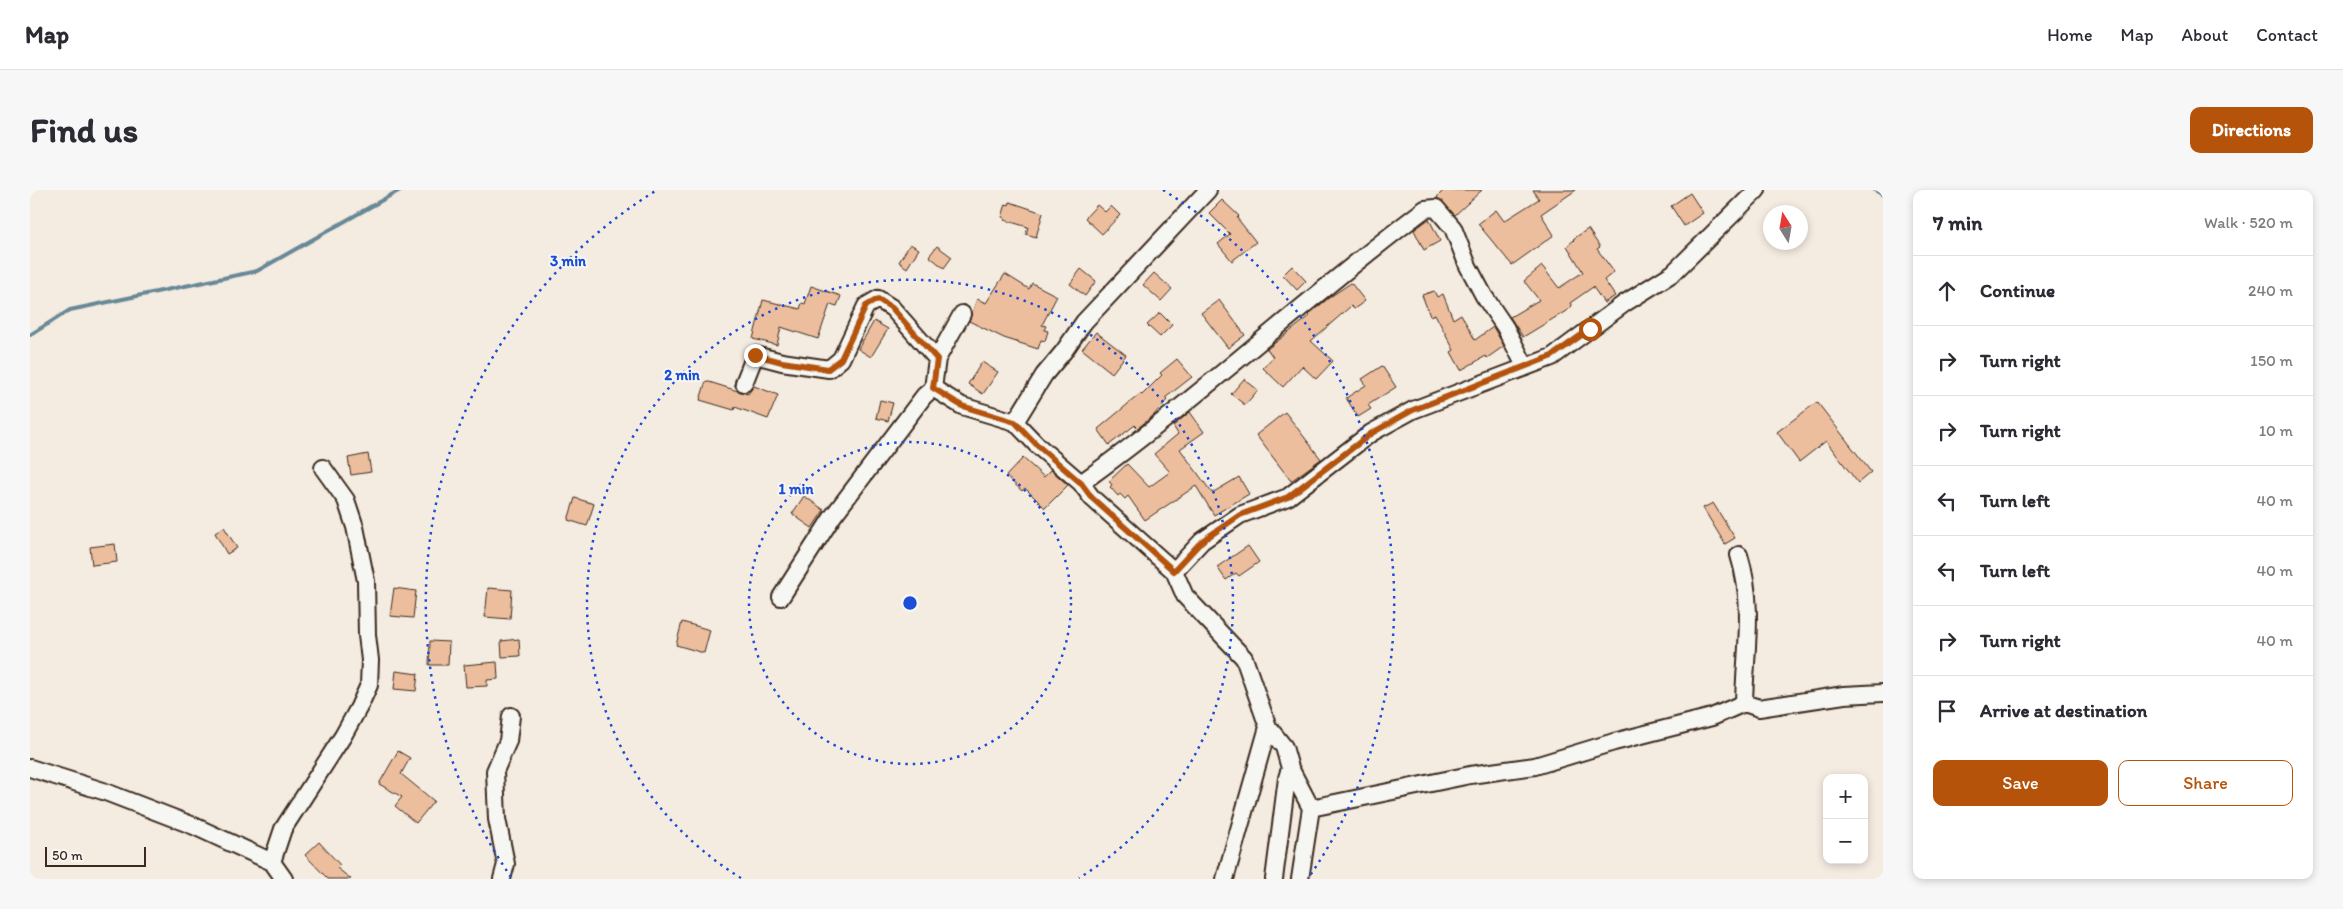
<!DOCTYPE html>
<meta charset="utf-8">
<style>
body{margin:0;font-family:Itim,sans-serif;background:#f7f7f7;color:#2b2b33}
.controls{position:absolute;right:15px;bottom:15px;display:grid;overflow:hidden;border-radius:10px;box-shadow:0 2px 8px #0003}
.controls button{width:45px;height:45px;display:grid;place-items:center;padding:0;border:0;border-bottom:1px solid #e1e1e2;background:#fff;color:#2b2b33;font:25px sans-serif}
.compass{position:absolute;left:1733px;top:15px;width:45px;height:45px;border-radius:50%;background:#fff;box-shadow:0 2px 8px #0003;rotate:349deg}
.scale{position:absolute;left:15px;bottom:12px;width:101px;box-sizing:border-box;padding-left:5px;border:2px solid #3b2a1e;border-top:0;font-size:14px;line-height:18px;white-space:nowrap;color:#3b2a1e;-webkit-text-stroke:4px #f6f6f2;paint-order:stroke}
.stop{position:absolute;width:15px;height:15px;margin:-11px;border:4px solid #b45309;border-radius:50%;background:#fff}
.stop.end{background:#b45309;border-color:#fff;box-shadow:0 1px 5px #0008}
.list{margin:0;padding:0;list-style:none}
h2{display:flex;justify-content:space-between;align-items:center;height:65px;margin:0;padding:0 20px;font-size:21px}
h2 small{font-size:16px;font-weight:400;color:#7c7c81}
.list li{display:grid;grid-template-columns:32px 1fr auto;gap:15px;align-items:center;box-sizing:border-box;height:70px;padding:0 20px;border-top:1px solid #e1e1e2}
.list b{display:block;font-size:19px;white-space:nowrap}
.list em{font-size:16px;font-style:normal;color:#7c7c81}
.actions{display:flex;gap:10px;padding:15px 20px}
.actions a{flex:1;padding:11px 0;border:1px solid #b45309;border-radius:10px;text-align:center;font-size:18px;color:#b45309}
.actions .main{background:#b45309;color:#fff}
.icon{flex:none;width:28px;height:28px;fill:none;stroke:currentColor;stroke-width:2;stroke-linecap:round;stroke-linejoin:round}
.map{position:relative;flex:none;width:1853px;height:689px;overflow:hidden;border-radius:10px}
header{display:flex;align-items:center;gap:30px;box-sizing:border-box;height:70px;padding:0 25px;background:#fff;border-bottom:1px solid #e1e1e2}
header strong{font-size:24px}
nav{display:flex;gap:28px;margin-inline-start:auto;font-size:18px}
.intro{display:flex;align-items:center;justify-content:space-between;box-sizing:border-box;height:120px;padding:0 30px}
h1{margin:0;font-size:35px}
.button{padding:12px 22px;border-radius:10px;background:#b45309;color:#fff;font-size:18px;font-weight:700}
main{display:flex;gap:30px;padding:0 30px}
aside{flex:1;background:#fff;border-radius:10px;box-shadow:0 2px 8px #0003}
.map>svg:first-child{display:block}
.lines{fill:none;stroke-linecap:round;stroke-linejoin:round}
.stream{stroke:#678896;stroke-width:4}
.building{fill:#edbe9d;stroke:#3b2a1e}
.minor-casing{stroke:#3b2a1e;stroke-width:20}
.minor{stroke:#f6f6f2;stroke-width:16}
.route{stroke:#b45309;stroke-width:6}
.ring{fill:none;stroke:#1d4ed8;stroke-width:2.5;stroke-dasharray:2.5 5}
.centre{fill:#1d4ed8;stroke:#f6f6f2;stroke-width:2.5}
.ring-label{font-size:15px;text-anchor:middle;font-weight:bold;fill:#1d4ed8;stroke:#f6f6f2;stroke-width:4;stroke-linejoin:round;paint-order:stroke}
</style>
<header>
<strong>Map</strong>
<nav><a>Home</a><a>Map</a><a>About</a><a>Contact</a></nav>
</header>
<div class="intro"><h1>Find us</h1><a class="button">Directions</a></div>
<main>
<div class="map">
<svg width="1853" height="689" viewBox="0 0 1853 689">
<rect width="100%" height="100%" fill="#f4ebe1"/>
<filter id="ink" filterUnits="userSpaceOnUse"><feTurbulence type="fractalNoise" baseFrequency=".02" numOctaves="2"/><feDisplacementMap in="SourceGraphic" scale="10" xChannelSelector="R" yChannelSelector="G"/><feConvolveMatrix kernelMatrix="1 2 1 2 8 2 1 2 1" color-interpolation-filters="sRGB"/></filter>
<g filter="url(#ink)">
<g class="lines">
<path class="stream" d="M1845,0l8,5
M0,145l40,-25 187,-39 143,-81"/>
</g>
<path class="building" d="M1414,0h38l-27,25 -18,-18z
M1503,0h43l-35,24 13,21 -42,30 -34,-41 18,-14 8,11 35,-22z
M1660,3l13,20 -19,13 -13,-20z
M1192,10l17,16 -2,2 19,24 -24,19 -14,-17 12,-10 -21,-21z
M980,12l33,11 -7,24 -10,-3 2,-7 -24,-7 1,-2 -3,-1 4,-13 3,1z
M1067,15l8,7 6,-6 9,9 -18,19 -17,-16z
M1399,29l11,22 -16,9 -10,-20z
M1558,39l12,18 -3,2 17,23 -10,8 11,16 -11,7 -11,-16 -23,16 2,3 -6,5 -43,26 -13,-20 29,-17 -15,-19 18,-15 17,22 24,-16 -16,-26 7,-6 -1,-1z
M880,54l9,5 -12,19 -8,-6z
M907,56l15,11 -8,11 -15,-12z
M1262,76l14,15 -9,9 -14,-15z
M1051,79l15,12 -11,15 -15,-12z
M1124,83l18,16 -11,12 -18,-16z
M975,84l24,15 3,-6 25,13 -15,29 4,1 -2,4 4,1 -3,10 -4,-1 -3,9 -34,-11 -35,-17 8,-22 9,4z
M1321,93l14,18 -11,8 -3,-3 -40,35 22,20 -17,18 -14,-13 -19,21 -20,-19 10,-11 -6,-8 43,-33 -2,-1 22,-18z
M781,96l30,10 -4,10 -7,-2 -12,35 -37,-12 -4,18 -24,-6 10,-39 37,9 2,-6 3,1z
M1404,101l3,6 6,-3 10,25 8,-5 14,26 18,-13 11,19 -17,12 -1,-2 -25,14 -10,-18 3,-2 -19,-36 -5,2 -8,-21z
M1189,110l26,35 -17,13 -27,-35z
M1130,123l12,12 -12,12 -13,-12z
M844,131l14,8 -17,28 -13,-8z
M1066,142l30,23 -14,18 -30,-24z
M1147,169l15,18 -27,21 2,2 -13,15 -16,13 -3,-3 -26,20 -11,-16 42,-35 2,1 20,-20 -2,-2z
M952,172l16,10 -15,22 -15,-10z
M1352,176l14,21 -28,18 3,4 -13,8 -12,-19 20,-13 -4,-6z
M1214,189l14,11 -13,15 -14,-11z
M676,191l35,11 7,2 6,-8 24,9 -10,24 -33,-12 -1,3 -34,-10z
M850,210l13,3 -5,18 -12,-3z
M1787,212l54,70 -13,11 -32,-42 -27,21 -22,-30z
M1160,222l14,20 -24,17 32,44 27,-16 10,17 -35,21 -18,-29 -51,34 -17,-24 -3,3 -5,-5 -2,2 -8,-9 2,-2 -3,-4 18,-17 22,23 21,-15 -16,-18 24,-20 -5,-8z
M1255,222l36,47 -30,22 -35,-46z
M338,264l3,18 -20,3 -3,-17z
M993,268l21,19 7,-7 17,15 -23,23 -20,-20 -3,3 -16,-15z
M774,306l20,14 -12,18 -20,-14z
M545,308l19,6 -7,22 -19,-6z
M1683,313l22,35 -10,6 -22,-36z
M194,337l13,21 -10,6 -12,-21z
M85,354l2,18 -25,3 -2,-18z
M1218,356l11,16 -20,14 -3,-3 -10,7 -9,-13z
M364,398l22,3 -3,27 -23,-2z
M458,398l24,2 -2,29 -25,-2z
M652,432l28,8 -6,23 -28,-8z
M489,449l1,17 -18,1 -1,-16z
M400,451l19,1 -1,23h-19z
M467,472l1,17 -11,1v6l-21,1 -2,-22z
M366,481l22,3 -2,17 -22,-2z
M368,561l12,7 -9,16 33,27 -18,22 -21,-17 7,-9 -23,-13z
M289,652l21,23 -3,3 14,11h-23l-23,-24z"/>
<g class="lines">
<g class="minor-casing">
<path id="minor" d="M932,124l-25,45 -4,29 29,18 53,16 23,24 43,37
M714,193l11,-28 27,7 47,7 12,-10 25,-53 12,-7 14,9 45,51
M985,232l29,-47 20,-24 20,-29 124,-132
M1144,381l-82,-73 -11,-15c119,-85 226,-186 344,-274l11,-1 17,20 15,38 16,30 21,31 20,39
M751,407l52,-81 91,-120 9,-8
M1714,513l15,5 85,-13 39,-2
M1238,537l16,20 6,21 21,40 -11,71
M0,578l73,23 91,35 78,36 12,17
M1281,618l159,-33 65,-9 79,-24 98,-25 32,-14c1,-53 11,-96 -5,-148
M242,672l11,-33 60,-93 16,-29 10,-22 1,-25 -3,-25 -1,-54 -11,-54 -9,-27 -23,-32
M472,689l4,-15 -9,-45 -2,-48 13,-30 3,-25
M1195,689l43,-152 -24,-69 -59,-62 -11,-25 28,-30 38,-26 48,-18 83,-64 42,-23 139,-53 73,-54 48,-30 84,-83
M1244,689l13,-101 3,-10"/>
</g>
<use href="#minor" class="minor"/>
</g>
</g>
<g class="lines" filter="url(#ink)">
<path class="route" d="M725,165l27,7 46,7 13,-10 25,-53 12,-7 14,9 45,51 -4,29 29,18 53,16 23,24 43,37 11,15 82,73 28,-30 38,-26 48,-18 84,-64 41,-23 139,-54 38,-27"/>
</g>
<g class="ring">
<circle cx="880" cy="413" r="161"/>
<path d="M711 688A323 323 0 1 1 1049 688"/>
<path d="M481 687A484 484 0 0 1 627 0M1133 0A484 484 0 0 1 1279 687"/>
</g>
<circle cx="880" cy="413" r="8" class="centre"/>
<g class="ring-label">
<text x="538" y="76">3 min</text>
<text x="652" y="190">2 min</text>
<text x="766" y="304">1 min</text>
</g>
</svg>
<div class="controls">
<button>+</button>
<button>−</button>
</div>
<svg class="compass" viewBox="-18 -18 36 36"><path d="M0-13l5 13h-10z" fill="#e53935"/><path d="M0 13l5-13h-10z" fill="#7c7c81"/></svg>
<div class="scale">50 m</div>
<div class="stop" style="left:1560px;top:139px"></div>
<div class="stop end" style="left:725px;top:165px"></div>
</div>
<aside>
<h2>7 min<small>Walk · 520 m</small></h2>
<ul class="list">
<li><svg class="icon" aria-label="ahead" viewBox="0 0 24 24"><path d="M12 20V5M6 11l6-6 6 6"/></svg><div><b>Continue</b></div><em>240 m</em></li>
<li><svg class="icon" aria-label="right" viewBox="0 0 24 24"><path d="M7 20v-9h11M14 6l5 5-5 5"/></svg><div><b>Turn right</b></div><em>150 m</em></li>
<li><svg class="icon" aria-label="right" viewBox="0 0 24 24"><path d="M7 20v-9h11M14 6l5 5-5 5"/></svg><div><b>Turn right</b></div><em>10 m</em></li>
<li><svg class="icon" aria-label="left" viewBox="0 0 24 24"><path d="M17 20v-9H6M10 6l-5 5 5 5"/></svg><div><b>Turn left</b></div><em>40 m</em></li>
<li><svg class="icon" aria-label="left" viewBox="0 0 24 24"><path d="M17 20v-9H6M10 6l-5 5 5 5"/></svg><div><b>Turn left</b></div><em>40 m</em></li>
<li><svg class="icon" aria-label="right" viewBox="0 0 24 24"><path d="M7 20v-9h11M14 6l5 5-5 5"/></svg><div><b>Turn right</b></div><em>40 m</em></li>
<li><svg class="icon" aria-label="arrive" viewBox="0 0 24 24"><path d="M6 21V4h12l-3 4 3 4H6"/></svg><div><b>Arrive at destination</b></div></li>
</ul>
<div class="actions"><a class="main">Save</a><a>Share</a></div>
</aside>
</main>
